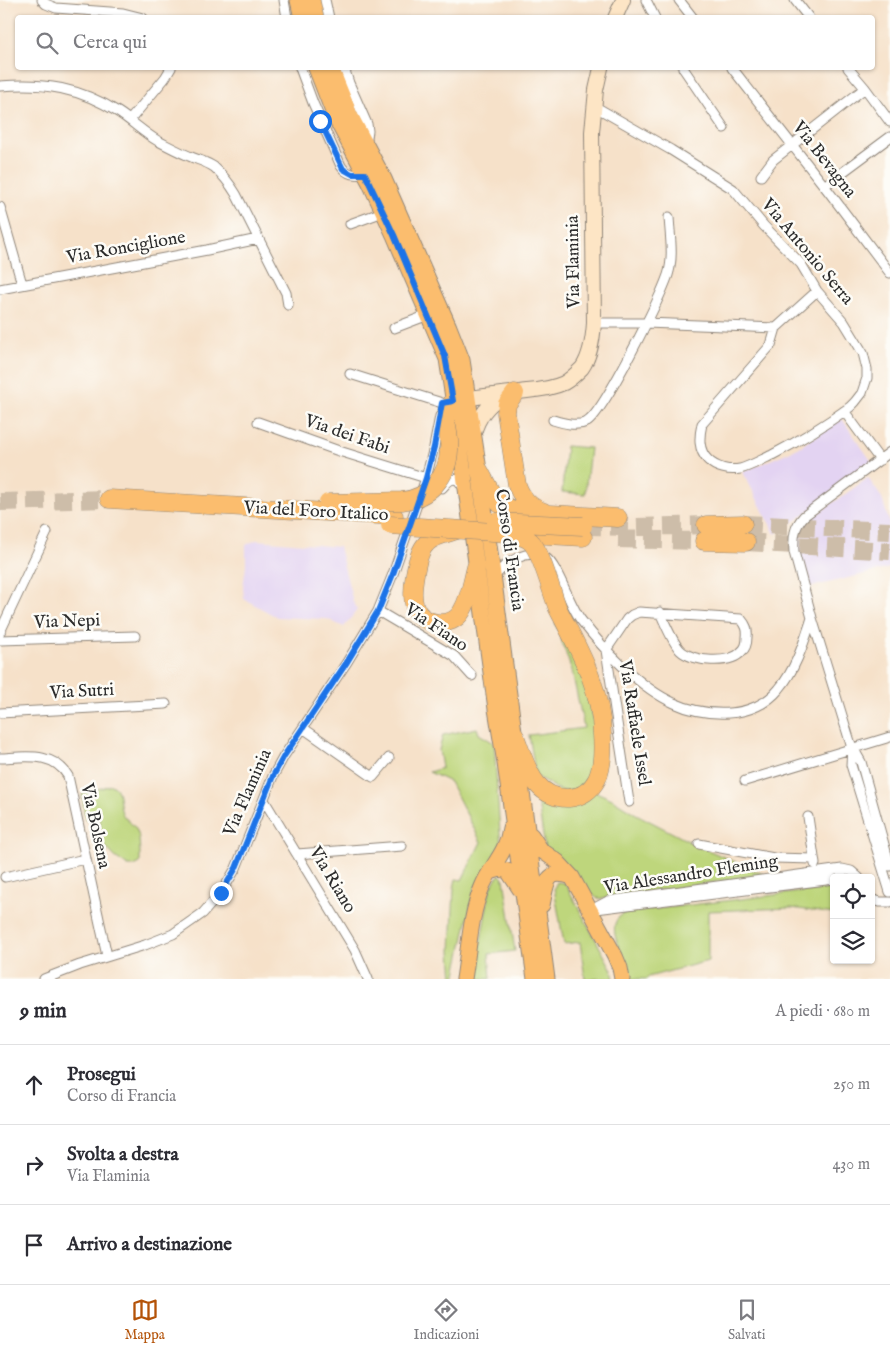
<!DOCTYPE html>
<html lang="it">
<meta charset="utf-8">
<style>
body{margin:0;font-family:"IM FELL English",serif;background:#f2f2f3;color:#2b2b33}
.controls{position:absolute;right:15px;bottom:15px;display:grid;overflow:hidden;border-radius:5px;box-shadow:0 1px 4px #0004}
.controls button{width:45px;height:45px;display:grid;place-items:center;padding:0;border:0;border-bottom:1px solid #e1e1e2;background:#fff;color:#2b2b33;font:25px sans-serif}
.stop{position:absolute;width:15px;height:15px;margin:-11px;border:4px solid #1a73e8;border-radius:50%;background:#fff}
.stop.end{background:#1a73e8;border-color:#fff;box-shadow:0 1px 5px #0008}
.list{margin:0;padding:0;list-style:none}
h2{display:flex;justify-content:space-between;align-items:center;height:65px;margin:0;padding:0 20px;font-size:21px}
h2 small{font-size:16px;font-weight:400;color:#7c7c81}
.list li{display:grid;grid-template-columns:32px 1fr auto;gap:15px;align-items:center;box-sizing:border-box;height:80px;padding:0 20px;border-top:1px solid #e1e1e2}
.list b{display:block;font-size:19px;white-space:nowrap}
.list p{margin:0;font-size:16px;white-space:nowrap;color:#7c7c81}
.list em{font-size:16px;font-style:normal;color:#7c7c81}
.icon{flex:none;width:28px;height:28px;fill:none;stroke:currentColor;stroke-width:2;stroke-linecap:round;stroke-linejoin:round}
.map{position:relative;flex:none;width:890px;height:979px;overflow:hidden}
.search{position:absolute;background:#fff;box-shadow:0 1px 4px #0004;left:15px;right:15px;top:15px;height:55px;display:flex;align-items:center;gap:12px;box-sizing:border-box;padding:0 18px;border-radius:5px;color:#7c7c81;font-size:19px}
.sheet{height:305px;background:#fff}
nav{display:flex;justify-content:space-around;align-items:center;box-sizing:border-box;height:70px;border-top:1px solid #e1e1e2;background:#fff;font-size:14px;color:#7c7c81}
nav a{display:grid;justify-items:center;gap:2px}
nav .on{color:#b45309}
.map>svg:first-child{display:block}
.built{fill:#e3d3f2}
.green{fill:#bed67b;stroke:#748053}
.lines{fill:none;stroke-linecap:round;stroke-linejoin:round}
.highway-tunnel{stroke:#cdbda9;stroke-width:18;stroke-dasharray:18 9;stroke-linecap:butt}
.street-casing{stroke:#90867a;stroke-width:11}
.secondary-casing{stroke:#90867a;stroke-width:16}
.primary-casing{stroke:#90867a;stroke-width:17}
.highway-casing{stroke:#90867a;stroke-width:19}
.street{stroke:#fff;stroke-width:9}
.secondary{stroke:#fde5c5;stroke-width:14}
.primary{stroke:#fbbd6e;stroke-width:15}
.highway{stroke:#fbbd6e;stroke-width:18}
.highway-bridge-casing{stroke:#90867a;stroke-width:19;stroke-linecap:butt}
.highway-bridge{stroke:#fbbd6e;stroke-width:18}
.route{stroke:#1a73e8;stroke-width:6}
.labels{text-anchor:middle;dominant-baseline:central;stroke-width:5;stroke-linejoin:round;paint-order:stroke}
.street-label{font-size:18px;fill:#2b2b2b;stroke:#fdfcf7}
</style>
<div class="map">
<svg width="890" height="979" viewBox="0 0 890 979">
<rect width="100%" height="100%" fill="#fdfcf7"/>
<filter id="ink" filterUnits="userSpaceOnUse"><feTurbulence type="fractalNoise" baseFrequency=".02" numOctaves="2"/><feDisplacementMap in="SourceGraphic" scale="10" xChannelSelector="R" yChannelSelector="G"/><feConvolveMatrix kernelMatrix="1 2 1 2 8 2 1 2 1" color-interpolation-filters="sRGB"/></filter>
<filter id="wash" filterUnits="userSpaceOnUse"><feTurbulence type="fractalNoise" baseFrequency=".0096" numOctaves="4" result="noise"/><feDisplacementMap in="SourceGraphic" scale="20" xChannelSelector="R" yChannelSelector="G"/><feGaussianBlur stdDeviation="1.12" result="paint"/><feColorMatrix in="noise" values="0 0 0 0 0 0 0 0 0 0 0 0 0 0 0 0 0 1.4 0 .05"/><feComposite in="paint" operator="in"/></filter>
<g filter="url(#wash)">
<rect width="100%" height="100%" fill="#f6e1c9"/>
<path class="built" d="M842,419l30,43 -74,57 -23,15 -32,-62 55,-24z
M868,478l14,20 7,24 1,46 -79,19 -12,-30 -1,-8v-13l5,-12z
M256,540l83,7 14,55 4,8 -13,17 -17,-8 -50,-2 -33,-18 -1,-12 3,-21v-21z"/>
<path class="green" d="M566,446l24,2 -5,46 -23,-2z
M555,622l29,51 13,63 -3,39 -26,20 -32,-19 -7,-41 55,-7 -12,-57z
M477,728l2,6 15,9 7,105 -27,41 -19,90h-2l-2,-28 3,-63 2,-9 6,1 19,-38 -31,-60 -21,-10 13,-4 -3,-18 4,-15z
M111,785c11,3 7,18 11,28 3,7 12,11 15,18 3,6 3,25 3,32l-6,3h-6l-13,-9 -13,-14 -2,-24 -15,1 -3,-26z
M536,790l58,1 18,8 24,15 56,29 73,32 -164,24 -12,-5 -44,-46z
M500,875l4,4 11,72 -26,3 2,25h-17l16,-89 6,-12z
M557,882l8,1 47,87 2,9h-29l-5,-37 -16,2 -10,-56z
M834,888v26l-42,-6 -84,3v50l-60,16 -1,2h-19c0,-4 0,-8 -1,-12 -5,-17 -23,-40 -4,-54z"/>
</g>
<g filter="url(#ink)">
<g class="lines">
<path class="highway-tunnel" d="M0,502l109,-3
M743,524l147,7
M583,526l51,1 72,-2
M618,539l86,2
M746,542l144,9"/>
<g class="street-casing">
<path id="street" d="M42,0l4,4 10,4 67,5 20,5
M284,0l3,18
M325,0l4,18
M646,0l9,18
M679,0l14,18
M795,0l14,18
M300,68l13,35 28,63c6,9 14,9 24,8
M344,68l5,15 18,41 1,7 -2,14
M683,68l41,60
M732,68l97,124 61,81
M848,68l17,20
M0,86c44,-4 80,2 118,26 14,9 26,21 40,29 10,5 21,11 31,15 9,4 18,6 25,11 9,8 16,17 22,27l50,99 2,12
M594,106l77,44 62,39 31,37 37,38 16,27 27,31 19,31 4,16v9l-5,15 -7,9 -5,5c-25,18 -51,34 -78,48 -11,5 -21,11 -32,14 -11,2 -24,-1 -32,-9 -10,-10 -9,-23 -6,-36l69,-79 5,-17
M130,120l35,-42 6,-10
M761,176l12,-16 92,-72 25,34
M824,186l66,-49
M0,207l22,77
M350,224l33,-12
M0,289l207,-39 51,-11
M594,323h52l130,5
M394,328l34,-13
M776,328l41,-37
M350,374l92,29
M844,411l36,49
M553,420c10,3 23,7 34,2 17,-10 73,-124 81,-147 6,-18 2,-39 1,-58
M258,422l81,29 87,27
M890,452l-86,64c-10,11 -11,21 -10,36l18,66 40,130 -1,17 39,127
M442,488c5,-5 8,-11 16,-8l6,8
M494,577c11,-14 33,-30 52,-19 11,7 24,48 35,62 22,29 59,68 93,83 17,8 36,11 55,10 19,-1 38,-9 50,-24 17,-20 25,-47 33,-71
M378,611l76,45 18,20
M0,632l47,-100
M0,640l135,-4
M606,650l21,-31 5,-4 7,-3 102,7c5,6 7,10 6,18 0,4 -1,11 -5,14 -11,14 -50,11 -62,-1 -8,-9 -15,-26 -20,-38
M606,650l23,152
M0,713l166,-9
M303,728l70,49 16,-19
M853,748l8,14 29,104
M0,758c25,-1 53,-7 68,18l39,180
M745,781l145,-44
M264,800l91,150 13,29
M808,817l7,47
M699,844l75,14 40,1
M297,854l105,-8
M5,877l80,-18
M840,878h3
M871,899l9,3h10
M596,909l238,-30
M591,910l17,-9 234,-32 9,2 8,7
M44,979l36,-14 65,-20 28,-11 30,-21 20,-23 13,-22 37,-92 11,-20 63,-94 31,-51 15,-37 33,-96 8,-31 6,-31"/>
</g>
<g class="secondary-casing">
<path id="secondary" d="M615,18l8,-18
M458,400c23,-4 46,-6 69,-9 12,-1 26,-3 37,-8 7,-4 13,-10 18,-15 9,-13 11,-30 12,-45l-2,-191 4,-42 5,-22
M474,433c5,-18 14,-27 28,-38"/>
</g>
<g class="primary-casing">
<path id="primary" d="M298,0l4,18
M312,0l4,18
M316,68l19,49 35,66 24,52 53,124 11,71 38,279 9,54 30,216
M331,68l19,47 34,64 65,148 13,33 17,110 68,509
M531,835l10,15 17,12 14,15 43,79 5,12 2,11
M490,872l10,-3 8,2 12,18
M542,905c5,-22 3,-37 30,-28
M464,979c5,-30 6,-63 18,-92 9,-22 25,-34 28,-59"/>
</g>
<g class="highway-casing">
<path id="highway" d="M515,393l-8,11 -1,9 11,72c5,14 13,22 27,27
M446,422v-7l7,-14
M479,470l14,26 7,8 11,5 23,4 84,5
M109,499l285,17
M706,525l37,-1
M457,530c-10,4 -24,5 -31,14 -10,10 -16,50 -11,63 7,19 37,22 47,4 8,-13 10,-29 14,-44
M511,533l72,4
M704,541l42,1
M515,736c6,15 11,35 22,48 17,20 48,19 60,-5 6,-13 6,-31 5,-45 -1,-47 -23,-84 -44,-125"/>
</g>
<use href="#street" class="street"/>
<use href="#secondary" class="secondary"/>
<use href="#primary" class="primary"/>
<use href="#highway" class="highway"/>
<g class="highway-bridge-casing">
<path id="highway-bridge" d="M328,503l74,-2c27,-3 46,-24 47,-51 1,-9 -1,-19 -3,-28
M496,522l87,4
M390,525l118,8c8,2 16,3 22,8 11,9 22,53 28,68"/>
</g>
<use href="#highway-bridge" class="highway-bridge"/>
</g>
</g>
<g class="lines" filter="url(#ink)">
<path class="route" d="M221,893l15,-25 37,-92 11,-20 63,-94 31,-51 15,-37 33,-96 8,-31 8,-44 11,-2 -8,-45 -51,-121 -29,-61h-13l-9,-5 -23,-48"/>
</g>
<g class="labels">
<g class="street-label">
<text transform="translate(824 160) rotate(52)">Via Bevagna</text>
<text transform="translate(126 248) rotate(-10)">Via Ronciglione</text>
<text transform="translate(807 252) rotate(50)">Via Antonio Serra</text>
<text transform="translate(574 262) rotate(-91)">Via Flaminia</text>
<text transform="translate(347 435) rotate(19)">Via dei Fabi</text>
<text transform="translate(316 512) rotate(3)">Via del Foro Italico</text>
<text transform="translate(509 550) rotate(82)">Corso di Francia</text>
<text transform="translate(67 622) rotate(-2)">Via Nepi</text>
<text transform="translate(436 628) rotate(34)">Via Fiano</text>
<text transform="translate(82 692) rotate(-3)">Via Sutri</text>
<text transform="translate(634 723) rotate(81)">Via Raffaele Issel</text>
<text transform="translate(248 793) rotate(-66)">Via Flaminia</text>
<text transform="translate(95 826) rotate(78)">Via Bolsena</text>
<text transform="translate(691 875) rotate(-9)">Via Alessandro Fleming</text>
<text transform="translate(332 880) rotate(59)">Via Riano</text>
</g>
</g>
</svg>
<div class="controls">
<button><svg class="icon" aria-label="locate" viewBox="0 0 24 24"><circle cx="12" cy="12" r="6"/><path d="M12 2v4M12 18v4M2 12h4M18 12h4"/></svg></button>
<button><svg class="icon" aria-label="layers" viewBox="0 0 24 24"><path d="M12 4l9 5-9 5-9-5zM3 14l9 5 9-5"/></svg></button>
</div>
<div class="stop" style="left:320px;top:121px"></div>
<div class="stop end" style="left:221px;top:893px"></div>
<div class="search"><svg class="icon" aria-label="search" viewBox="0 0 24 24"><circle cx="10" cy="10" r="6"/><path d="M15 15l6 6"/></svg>Cerca qui</div>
</div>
<section class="sheet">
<h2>9 min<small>A piedi · 680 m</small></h2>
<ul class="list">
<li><svg class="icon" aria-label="ahead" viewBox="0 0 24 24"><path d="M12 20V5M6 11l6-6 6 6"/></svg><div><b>Prosegui</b><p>Corso di Francia</p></div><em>250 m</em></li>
<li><svg class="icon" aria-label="right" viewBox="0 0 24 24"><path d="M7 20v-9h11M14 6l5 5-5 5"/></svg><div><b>Svolta a destra</b><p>Via Flaminia</p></div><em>430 m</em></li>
<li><svg class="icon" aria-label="arrive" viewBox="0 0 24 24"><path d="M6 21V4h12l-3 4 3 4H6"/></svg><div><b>Arrivo a destinazione</b></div></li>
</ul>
</section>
<nav>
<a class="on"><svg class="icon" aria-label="map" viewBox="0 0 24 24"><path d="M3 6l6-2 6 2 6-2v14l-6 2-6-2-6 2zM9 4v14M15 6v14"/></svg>Mappa</a>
<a><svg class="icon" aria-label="directions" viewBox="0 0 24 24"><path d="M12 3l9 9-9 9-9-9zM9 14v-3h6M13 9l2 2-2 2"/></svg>Indicazioni</a>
<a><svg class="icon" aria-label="saved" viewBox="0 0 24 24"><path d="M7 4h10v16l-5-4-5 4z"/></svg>Salvati</a>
</nav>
